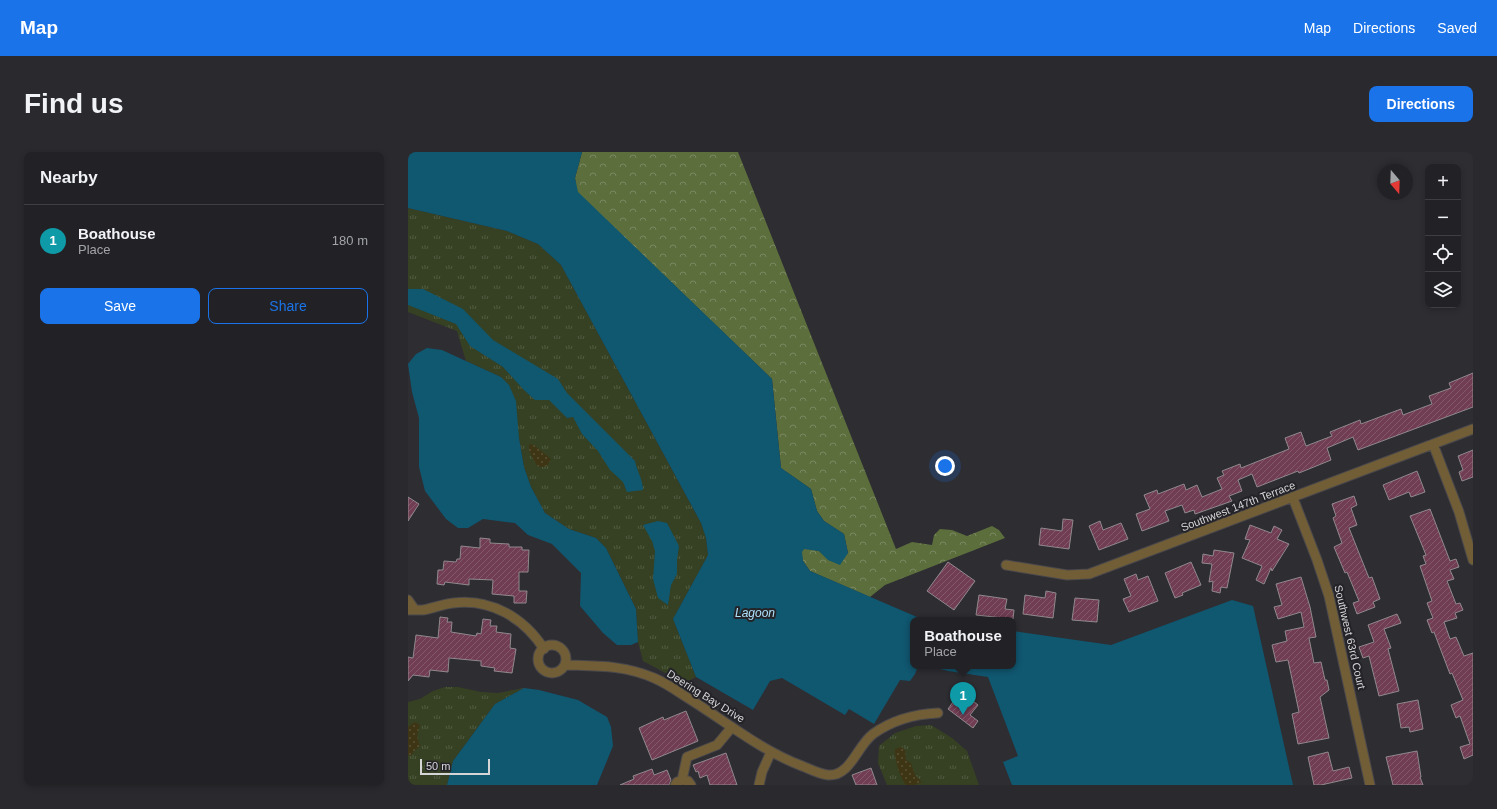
<!DOCTYPE html>
<meta charset="utf-8">
<style>
body{margin:0;font-family:Arial,sans-serif;background:#2a2a2e;color:#f1f3f6}
.controls{position:absolute;right:12px;top:12px;display:grid;overflow:hidden;border-radius:8px;box-shadow:0 2px 6px #0003}
.controls button{width:36px;height:36px;display:grid;place-items:center;padding:0;border:0;border-bottom:1px solid #3f3f43;background:#222226;color:#f1f3f6;font:20px sans-serif}
.compass{position:absolute;left:969px;top:12px;width:36px;height:36px;border-radius:50%;background:#222226;box-shadow:0 2px 6px #0003;rotate:161deg}
.scale{position:absolute;left:12px;bottom:10px;width:70px;box-sizing:border-box;padding-left:4px;border:2px solid #d5d5d7;border-top:0;font-size:11px;line-height:14px;white-space:nowrap;color:#d5d5d7;-webkit-text-stroke:3px #242328;paint-order:stroke}
.you{position:absolute;left:537px;top:314px;width:14px;height:14px;margin:-10px;border:3px solid #fff;border-radius:50%;background:#1a73e8;box-shadow:0 0 0 6px #1a73e833}
.badge{display:grid;place-items:center;width:26px;height:26px;border-radius:50%;background:#1a73e8;color:#fff;font-size:13px;font-weight:700}
.pin{position:absolute;translate:-50% -33px;filter:drop-shadow(0 1px 2px #0008)}
.pin::after{content:'';position:absolute;top:21px;width:14px;height:12px;background:inherit;clip-path:polygon(0 0,100% 0,50% 100%)}
.popup{position:absolute;left:502px;top:465px;width:106px;height:52px;box-sizing:border-box;display:grid;place-content:center;border-radius:8px;background:#222226;filter:drop-shadow(0 1px 3px #0005);font-size:13px;white-space:nowrap;color:#a2a4a7}
.popup b{font-size:15px;color:#f1f3f6}
.popup::after{content:'';position:absolute;left:50%;top:100%;margin-left:-8px;border:8px solid transparent;border-top-color:#222226}
.list{margin:0;padding:0;list-style:none}
h2{display:flex;justify-content:space-between;align-items:center;height:52px;margin:0;padding:0 16px;font-size:17px}
h2 small{font-size:13px;font-weight:400;color:#a2a4a7}
.list li{display:grid;grid-template-columns:26px 1fr auto;gap:12px;align-items:center;box-sizing:border-box;height:72px;padding:0 16px;border-top:1px solid #3f3f43}
.list b{display:block;font-size:15px;white-space:nowrap}
.list p{margin:0;font-size:13px;white-space:nowrap;color:#a2a4a7}
.list em{font-size:13px;font-style:normal;color:#a2a4a7}
.actions{display:flex;gap:8px;padding:12px 16px}
.actions a{flex:1;padding:9px 0;border:1px solid #1a73e8;border-radius:8px;text-align:center;font-size:14px;color:#1a73e8}
.actions .main{background:#1a73e8;color:#fff}
.icon{flex:none;width:22px;height:22px;fill:none;stroke:currentColor;stroke-width:2;stroke-linecap:round;stroke-linejoin:round}
.map{position:relative;flex:none;width:1065px;height:633px;overflow:hidden;border-radius:8px}
header{display:flex;align-items:center;gap:24px;box-sizing:border-box;height:56px;padding:0 20px;background:#1a73e8;color:#fff}
header strong{font-size:19px}
nav{display:flex;gap:22px;margin-inline-start:auto;font-size:14px}
.intro{display:flex;align-items:center;justify-content:space-between;box-sizing:border-box;height:96px;padding:0 24px}
h1{margin:0;font-size:28px}
.button{padding:10px 18px;border-radius:8px;background:#1a73e8;color:#fff;font-size:14px;font-weight:700}
main{display:flex;gap:24px;padding:0 24px}
aside{flex:1;background:#222226;border-radius:8px;box-shadow:0 2px 6px #0003}
.map>svg:first-child{display:block}
.grass{fill:url(#grass-tufts)}
.forest{fill:url(#forest-crowns)}
.sand{fill:url(#sand-dots)}
.water{fill:#105770}
.building{fill:url(#building-hatch);stroke:#90898c}
.lines{fill:none;stroke-linecap:round;stroke-linejoin:round}
.street-casing{stroke:#49484c;stroke-width:11}
.street{stroke:#715d36;stroke-width:9}
.labels{text-anchor:middle;dominant-baseline:central;stroke-width:4;stroke-linejoin:round;paint-order:stroke}
.street-label{font-size:11px;fill:#d5d5d7;stroke:#242328}
.water-label{font-size:12px;font-style:italic;fill:#ade2fa;stroke:#242328}
</style>
<header>
<strong>Map</strong>
<nav><a>Map</a><a>Directions</a><a>Saved</a></nav>
</header>
<div class="intro"><h1>Find us</h1><a class="button">Directions</a></div>
<main>
<aside>
<h2>Nearby<small></small></h2>
<ul class="list">
<li><span class="badge" style="background:#0f9aa8">1</span><div><b>Boathouse</b><p>Place</p></div><em>180 m</em></li>
</ul>
<div class="actions"><a class="main">Save</a><a>Share</a></div>
</aside>
<div class="map">
<svg width="1065" height="633" viewBox="0 0 1065 633">
<defs>
<pattern id="grass-tufts" width="24" height="20" patternUnits="userSpaceOnUse"><rect width="24" height="20" fill="#354122"/><path d="M3 7l-1-3M5 7V3M7 7l1-3M15 17l-1-3M17 17v-4M19 17l1-3" fill="none" stroke="#515c41"/></pattern>
<pattern id="forest-crowns" width="20" height="18" patternUnits="userSpaceOnUse"><rect width="20" height="18" fill="#5b6e3c"/><path d="M2 6a3 3 0 1 1 6 0M12 15a3 3 0 1 1 6 0" fill="none" stroke="#798861"/></pattern>
<pattern id="sand-dots" width="8" height="8" patternUnits="userSpaceOnUse"><rect width="8" height="8" fill="#3e3515"/><path d="M2 2h.1M6 6h.1" fill="none" stroke="#595136" stroke-width="1.8" stroke-linecap="round"/></pattern>
<pattern id="building-hatch" width="6" height="6" patternUnits="userSpaceOnUse"><rect width="6" height="6" fill="#703d53"/><path d="M-1 1l2-2M0 6l6-6M5 7l2-2" fill="none" stroke="#84586b"/></pattern>
</defs>
<rect width="100%" height="100%" fill="#2e2d32"/>
<path class="grass" d="M0,56l99,23 31,13 23,21 140,258 5,15 2,17 -35,64 23,58 -12,6 -41,-22 -5,-19 -2,-33 -30,-61 -10,-10 -27,-9 -24,-16 -14,-26 -7,-20 -5,-29 -18,-61 -35,-16 -9,-30 -49,-19z
M37,535h13l23,5 17,1 26,-5 -29,16 -42,57 -6,24h-39v-83l12,-3 13,-8z
M523,573l21,13 15,13 12,34h-92l-9,-22 1,-17 16,-13 21,-7z"/>
<path class="forest" d="M174,0h156l158,397 16,-7 20,3 2,-10 6,-6 12,1 15,6 25,-10 7,4 6,8 -120,47 -15,12 -60,-26 -7,-10 -2,-9 3,-4 15,3 10,9 19,-7 -4,-19 -20,-13 -7,-10 -6,-22 -30,-21 -9,-89 -195,-187 -2,-14z"/>
<path class="sand" d="M121,292l5,1 17,14 -4,7 -5,1 -5,-1 -8,-15z
M7,570l5,3 -3,11 3,10 -6,5 -3,5 -3,-1v-28z
M494,595l3,3 1,10 5,3 4,12 7,7 -7,3h-9c-6,-7 -12,-27 -11,-36z"/>
<path class="water" d="M0,0h174l-7,26 3,14 194,187 9,89 30,21 6,22 7,10 20,13 4,19 -8,12 -12,-5 -9,-9 -15,-2 -2,3 1,9 7,10 107,46 20,3h-24v46h5l-3,8 -5,7 -10,-1 -26,44 -25,-15 -4,6 -63,-37 -12,3 -17,29 -57,-33 -23,-58 35,-64 -2,-17 -5,-15 -140,-258 -23,-21 -31,-13 -99,-23z
M0,137h15l40,20 30,31 65,39 9,14 68,68c2,10 8,19 8,29l-16,2 -4,-10 -13,-12 -12,-19 -16,-17 -9,-17 -6,1 -18,-18h-14l-11,-10 -21,-23 -33,-21 -14,-22 -48,-19z
M19,196l15,2 24,11 35,16 8,8 7,16 3,37 5,29 7,20 14,26 24,16 27,9 10,10 30,61 2,33 -7,3h-14l-14,-12 -23,-27 1,-33 -29,-29 -24,-9 -13,-12 -32,-4 -15,9h-10l-12,-9 -21,-28 -6,-24v-49l-7,-26 -4,-28 8,-10z
M250,369l9,2 12,23 -2,14v14l-6,11 -3,20 -10,-7 -5,-19 2,-28 -3,-10 -9,-16z
M824,448l21,6 40,179h-281l-9,-23 15,-6 -30,-79 -40,-6 -19,-5h84v-35l98,14z
M116,536l15,2 39,10 29,17 4,10 2,19 -16,39h-150l6,-24 42,-57z"/>
<path class="building" d="M1065,221v34l-115,43 -5,-13 -26,11 4,12 -32,13 -1,-2 -41,16 -5,-13 -14,6 4,11 -13,5 3,5 -37,13 -1,-4 -9,3 -3,-8 -17,6 4,10 -27,10 -6,-17 14,-5 -6,-14 13,-5 1,4 26,-10 2,6 11,-5 5,12 20,-8 -5,-11 7,-3 -2,-4 18,-7 1,4 48,-19 -4,-11 16,-6 5,14 26,-10 -2,-4 30,-12 1,4 40,-15 2,6 29,-11 -3,-8 22,-8 -2,-5z
M1065,298v27l-11,4 -3,-9 4,-2 -5,-14z
M1009,319l8,21 -14,5 -2,-5 -20,8 -6,-15z
M946,344l3,9 -6,3 6,17 -8,3 20,50 3,-1 8,22 -7,3 2,5 -18,7 -4,-11 6,-2 -12,-29 -2,1 -11,-26 8,-4 -9,-25 3,-2 -4,-12z
M0,345l11,7 -11,17z
M1022,357l20,52 6,-2 3,8 -9,3 4,9 -7,2 9,23 4,-1 3,7 -8,3 2,5 -13,4 6,17 6,-2 8,19 9,-3v102l-9,4 -4,-12 10,-3 -10,-28 -4,2 -5,-13 12,-5 -11,-27 -2,1 -16,-42 -2,1 -5,-13 6,-2 -6,-15 5,-2 -12,-35 6,-2 -3,-8 3,-1 -16,-39z
M655,367l10,1 -4,29 -30,-4 2,-17 21,3z
M692,369l3,9 18,-7 7,16 -29,11 -10,-24z
M842,373l21,8 3,-7 8,4 -5,9 12,5 -17,27 -1,-3 -7,16 -8,-4 6,-14 -20,-8 8,-18 -5,-1z
M72,386l10,1v4l19,1v3h13v3h7l-1,22h-9v19h8l-1,12h-12v-7l-22,-2 1,-14 -24,-1v6l-24,-3 -1,3 -7,-1 1,-14h5l1,-9 12,1 1,-3h3l1,-13 19,2z
M806,398l20,3 -7,35 -6,-1 -1,6 -8,-2 1,-10 -4,1 3,-18 -10,-1 1,-9 10,2z
M540,410l27,19 -21,29 -27,-19z
M783,410l10,23 -19,8 1,2 -8,3 -10,-25z
M728,422l2,6 10,-4 10,25 -29,11 -6,-13 8,-3 -7,-17z
M893,425l9,30 6,30 -7,1 5,25 7,-1 4,18h2l2,10 -9,7 9,41 -31,6 -6,-30 7,-2 -11,-52 -12,2 -4,-17 15,-4 -2,-10 19,-4 -3,-15 -23,7 -4,-12 8,-2 -6,-21z
M638,439l10,2 -3,25 -30,-4 2,-19 20,3z
M571,443l28,4 -2,10 9,1 -1,9 -37,-4z
M667,446l24,2 -2,22 -25,-2z
M989,462l4,9 -17,6 7,19 -3,1 11,42 -20,5 -10,-40 -6,2 -4,-11 15,-5 -6,-17z
M32,465l8,1 -1,4h5l-1,10 25,4 1,-3 4,1 2,-15 8,1 -1,6h7l-1,6 15,2 -1,14 6,1 -4,24 -18,-2 1,-3 -14,-2v-5l-32,-3 -1,14 -18,-2 -1,7 -16,-2 -5,6v-24l5,1 3,-23 22,3z
M561,546l9,7 -8,10 8,6 -5,7 -25,-19 5,-7 8,6z
M1010,548l5,29 -13,3 -1,-5 -8,1 -4,-24z
M278,559l12,30 -46,19 -13,-32 24,-11 1,3z
M1009,599l4,26h-1l3,8h-30l-7,-28z
M920,600l5,19 16,-4 3,11 -31,7h-7l-6,-28z
M318,601l11,32h-27l-3,-10 -7,3 -2,-7 -2,1 -3,-7z
M463,616l6,17h-21l-4,-10z
M244,617l2,6 13,-5 4,10 -2,5h-49l14,-6 -1,-3z"/>
<g class="lines">
<g class="street-casing">
<path id="street" d="M1025,292l26,68 14,48
M885,346l24,62 12,36 41,189
M598,413l61,10 22,-1 384,-145
M0,448l7,10
M0,458c5,0 10,0 15,0 11,-2 20,-6 30,-7 38,-5 71,15 91,46
M130 507a14 14 0 1 1 28 0a14 14 0 1 1-28 0Z
M157,513c32,1 59,0 89,13 12,5 23,13 34,20 37,23 72,52 114,68 8,3 17,8 26,9 22,2 29,-29 45,-41 18,-13 42,-20 65,-21
M274,628l5,-23 30,-12 15,-18
M267,633l2,-3 5,-2 6,1 3,4
M351,633l3,-13 9,-20"/>
</g>
<use href="#street" class="street"/>
</g>
<g class="labels">
<g class="street-label">
<text transform="translate(830 354) rotate(-21)">Southwest 147th Terrace</text>
<text transform="translate(942 485) rotate(77)">Southwest 63rd Court</text>
<text transform="translate(298 544) rotate(32)">Deering Bay Drive</text>
</g>
<g class="water-label">
<text x="347" y="461">Lagoon</text>
</g>
</g>
</svg>
<div class="controls">
<button>+</button>
<button>−</button>
<button><svg class="icon" aria-label="locate" viewBox="0 0 24 24"><circle cx="12" cy="12" r="6"/><path d="M12 2v4M12 18v4M2 12h4M18 12h4"/></svg></button>
<button><svg class="icon" aria-label="layers" viewBox="0 0 24 24"><path d="M12 4l9 5-9 5-9-5zM3 14l9 5 9-5"/></svg></button>
</div>
<svg class="compass" viewBox="-18 -18 36 36"><path d="M0-13l5 13h-10z" fill="#e53935"/><path d="M0 13l5-13h-10z" fill="#a2a4a7"/></svg>
<div class="scale">50 m</div>
<div class="you"></div>
<div class="pin badge" style="left:555px;top:563px;background:#0f9aa8">1</div>
<div class="popup"><b>Boathouse</b>Place</div>
</div>
</main>
